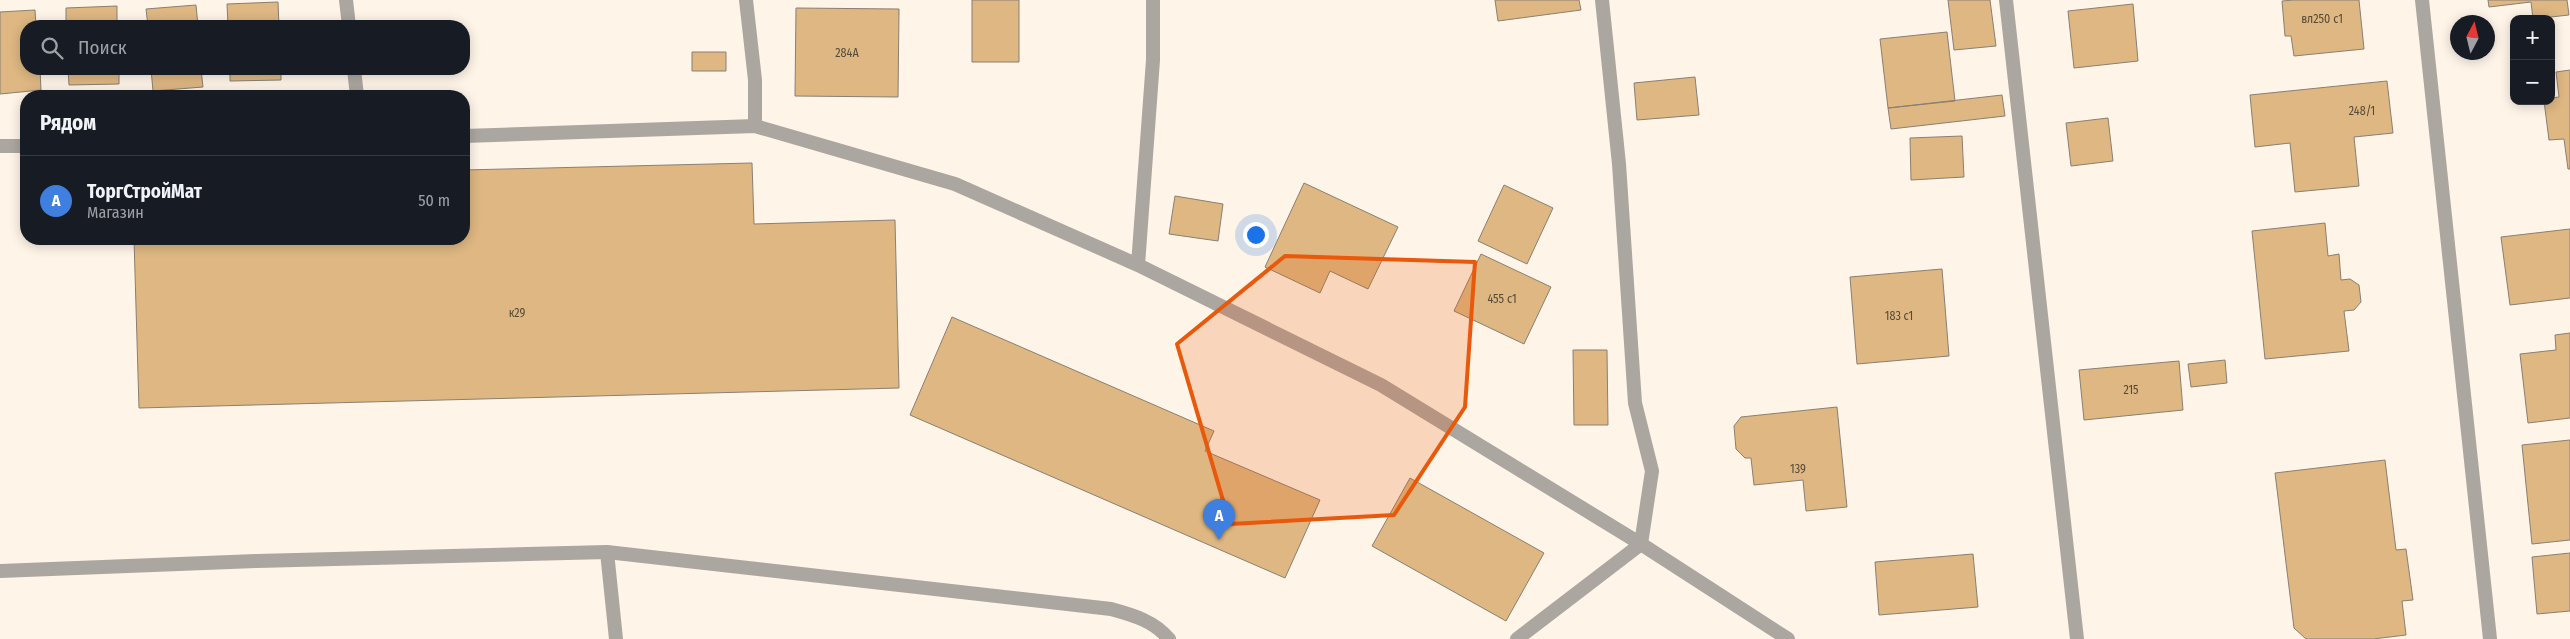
<!DOCTYPE html>
<html lang="ru">
<meta charset="utf-8">
<style>
body{margin:0;font-family:"Fira Sans Condensed",sans-serif;background:#242831;color:#f1f3f6}
.controls{position:absolute;right:15px;top:15px;display:grid;overflow:hidden;border-radius:10px;box-shadow:0 2px 12px #0003}
.controls button{width:45px;height:45px;display:grid;place-items:center;padding:0;border:0;border-bottom:1px solid #363941;background:#171b24;color:#f1f3f6;font:25px sans-serif}
.compass{position:absolute;left:2450px;top:15px;width:45px;height:45px;border-radius:50%;background:#171b24;box-shadow:0 2px 12px #0003;rotate:7deg}
.you{position:absolute;left:1255px;top:234px;width:18px;height:18px;margin:-12px;border:4px solid #fff;border-radius:50%;background:#1a73e8;box-shadow:0 0 0 8px #1a73e833}
.badge{display:grid;place-items:center;width:32px;height:32px;border-radius:50%;background:#9a6a1c;color:#fff;font-size:16px;font-weight:700}
.pin{position:absolute;translate:-50% -41px;filter:drop-shadow(0 1px 2px #0008)}
.pin::after{content:'';position:absolute;top:26px;width:18px;height:15px;background:inherit;clip-path:polygon(0 0,100% 0,50% 100%)}
.list{margin:0;padding:0;list-style:none}
h2{display:flex;justify-content:space-between;align-items:center;height:65px;margin:0;padding:0 20px;font-size:21px}
h2 small{font-size:16px;font-weight:400;color:#9ea1a6}
.list li{display:grid;grid-template-columns:32px 1fr auto;gap:15px;align-items:center;box-sizing:border-box;height:90px;padding:0 20px;border-top:1px solid #363941}
.list b{display:block;font-size:19px;white-space:nowrap}
.list p{margin:0;font-size:16px;white-space:nowrap;color:#9ea1a6}
.list em{font-size:16px;font-style:normal;color:#9ea1a6}
.icon{flex:none;width:28px;height:28px;fill:none;stroke:currentColor;stroke-width:2;stroke-linecap:round;stroke-linejoin:round}
.map{position:relative;flex:none;width:2570px;height:639px;overflow:hidden}
.search{position:absolute;background:#171b24;box-shadow:0 2px 12px #0003;left:20px;top:20px;width:450px;height:55px;display:flex;align-items:center;gap:12px;box-sizing:border-box;padding:0 18px;border-radius:20px;color:#9ea1a6;font-size:19px}
.panel{position:absolute;background:#171b24;box-shadow:0 2px 12px #0003;left:20px;top:90px;width:450px;height:155px;border-radius:20px}
.map>svg:first-child{display:block}
.building{fill:#deb782;stroke:#8a7f72}
.lines{fill:none;stroke-linecap:round;stroke-linejoin:round}
.service{stroke:#aba6a0;stroke-width:14}
.marked{fill:#e8590c;fill-opacity:0.2;stroke:#e8590c;stroke-width:4;stroke-linejoin:round}
.labels{text-anchor:middle;dominant-baseline:central;stroke-width:4.5;stroke-linejoin:round;paint-order:stroke}
.number-label{font-size:12px;fill:#564a38}
</style>
<div class="map">
<svg width="2570" height="639" viewBox="0 0 2570 639">
<rect width="100%" height="100%" fill="#fef4e8"/>
<path class="building" d="M972,0h47v62h-47z
M1495,0h84l2,10 -83,11z
M1948,0h42l6,46 -42,4z
M2294,0h65l5,49 -70,7 -3,-20h-6l-3,-35z
M2488,0h79l2,15 -36,4 -2,-17 -42,5z
M278,2l1,24h-51l-1,-22z
M2133,4l5,57 -64,7 -6,-57z
M196,5l2,21h-50l-2,-17z
M117,6v20h-51v-18z
M796,8l103,1 -1,88 -103,-1z
M35,10l1,16h-10v43h14l1,21 -41,4v-82z
M1947,32l8,69 -67,7 -8,-69z
M692,52h34v19h-34z
M68,69h51v15l-50,1z
M151,69h50l2,18 -50,4z
M230,69h51v11l-51,1z
M2570,70v99h-2l-4,-30 -15,1 -5,-39h7v-3l8,-1 -3,-25z
M1695,77l4,38 -62,5 -3,-37z
M2387,81l6,52 -39,4 5,49 -64,6 -5,-49 -35,4 -5,-52z
M2002,95l3,21 -114,13 -3,-21z
M2108,118l5,43 -42,5 -5,-43z
M1962,136l2,41 -53,3 -1,-42z
M752,163l2,61 141,-4 4,168 -760,20 -5,-169h330v-69z
M1304,183l94,44 -30,62 -38,-18 -10,22 -55,-26z
M1504,185l49,23 -26,56 -49,-23z
M1175,196l48,8 -5,37 -49,-7z
M2325,223l3,33 11,-2 2,26 9,-1 9,6 2,17 -7,8 -10,1 5,40 -84,8 -13,-128z
M2570,229v69l-60,7 -9,-68z
M1481,254l70,33 -27,57 -70,-33z
M1942,269l7,87 -92,8 -7,-87z
M952,317l262,114 -9,20 115,49 -35,78 -375,-163z
M2570,333v85l-42,5 -8,-69 36,-4 -1,-15z
M1573,350h34l1,75h-34z
M2225,360l2,23 -36,4 -3,-23z
M2179,361l4,49 -99,10 -5,-50z
M1837,407l10,100 -41,4 -3,-31 -49,5 -3,-27h-6l-9,-9 -2,-23 7,-9z
M2570,440v100l-38,4 -10,-99z
M2385,460l11,90 10,-1 7,51 -11,1 4,34 -33,4h-67l-12,-11 -19,-155z
M1410,478l134,75 -38,68 -134,-75z
M2570,553v58l-33,3 -5,-57z
M1973,554l5,53 -99,8 -4,-53z"/>
<g class="lines">
<path class="service" d="M346,0l3,26
M746,0l9,80v46
M2006,0l71,639
M2422,0l68,639
M354,69l3,27
M464,136l291,-10 200,58 183,81 243,120 260,159 147,95
M0,146h26
M1138,265l15,-205v-60
M607,552l504,57c22,6 43,12 58,30
M0,571l257,-10 350,-9 9,87
M1517,639l124,-95 11,-73 -17,-68 -16,-239 -17,-164"/>
</g>
<path class="marked" d="M1285,256l190,6 -10,145 -71,108 -164,9 -53,-180z"/>
<g class="labels">
<g class="number-label">
<text x="2322" y="19">вл250 с1</text>
<text x="847" y="53">284А</text>
<text x="2362" y="111">248/1</text>
<text x="1502" y="299">455 с1</text>
<text x="517" y="313">к29</text>
<text x="1899" y="316">183 с1</text>
<text x="2131" y="390">215</text>
<text x="1798" y="469">139</text>
</g>
</g>
</svg>
<div class="controls">
<button>+</button>
<button>−</button>
</div>
<svg class="compass" viewBox="-18 -18 36 36"><path d="M0-13l5 13h-10z" fill="#e53935"/><path d="M0 13l5-13h-10z" fill="#9ea1a6"/></svg>
<div class="you"></div>
<div class="pin badge" style="left:1219px;top:540px;background:#3f7fe0">A</div>
<div class="search"><svg class="icon" aria-label="search" viewBox="0 0 24 24"><circle cx="10" cy="10" r="6"/><path d="M15 15l6 6"/></svg>Поиск</div>
<section class="panel">
<h2>Рядом<small></small></h2>
<ul class="list">
<li><span class="badge" style="background:#3f7fe0">A</span><div><b>ТоргСтройМат</b><p>Магазин</p></div><em>50 m</em></li>
</ul>
</section>
</div>
